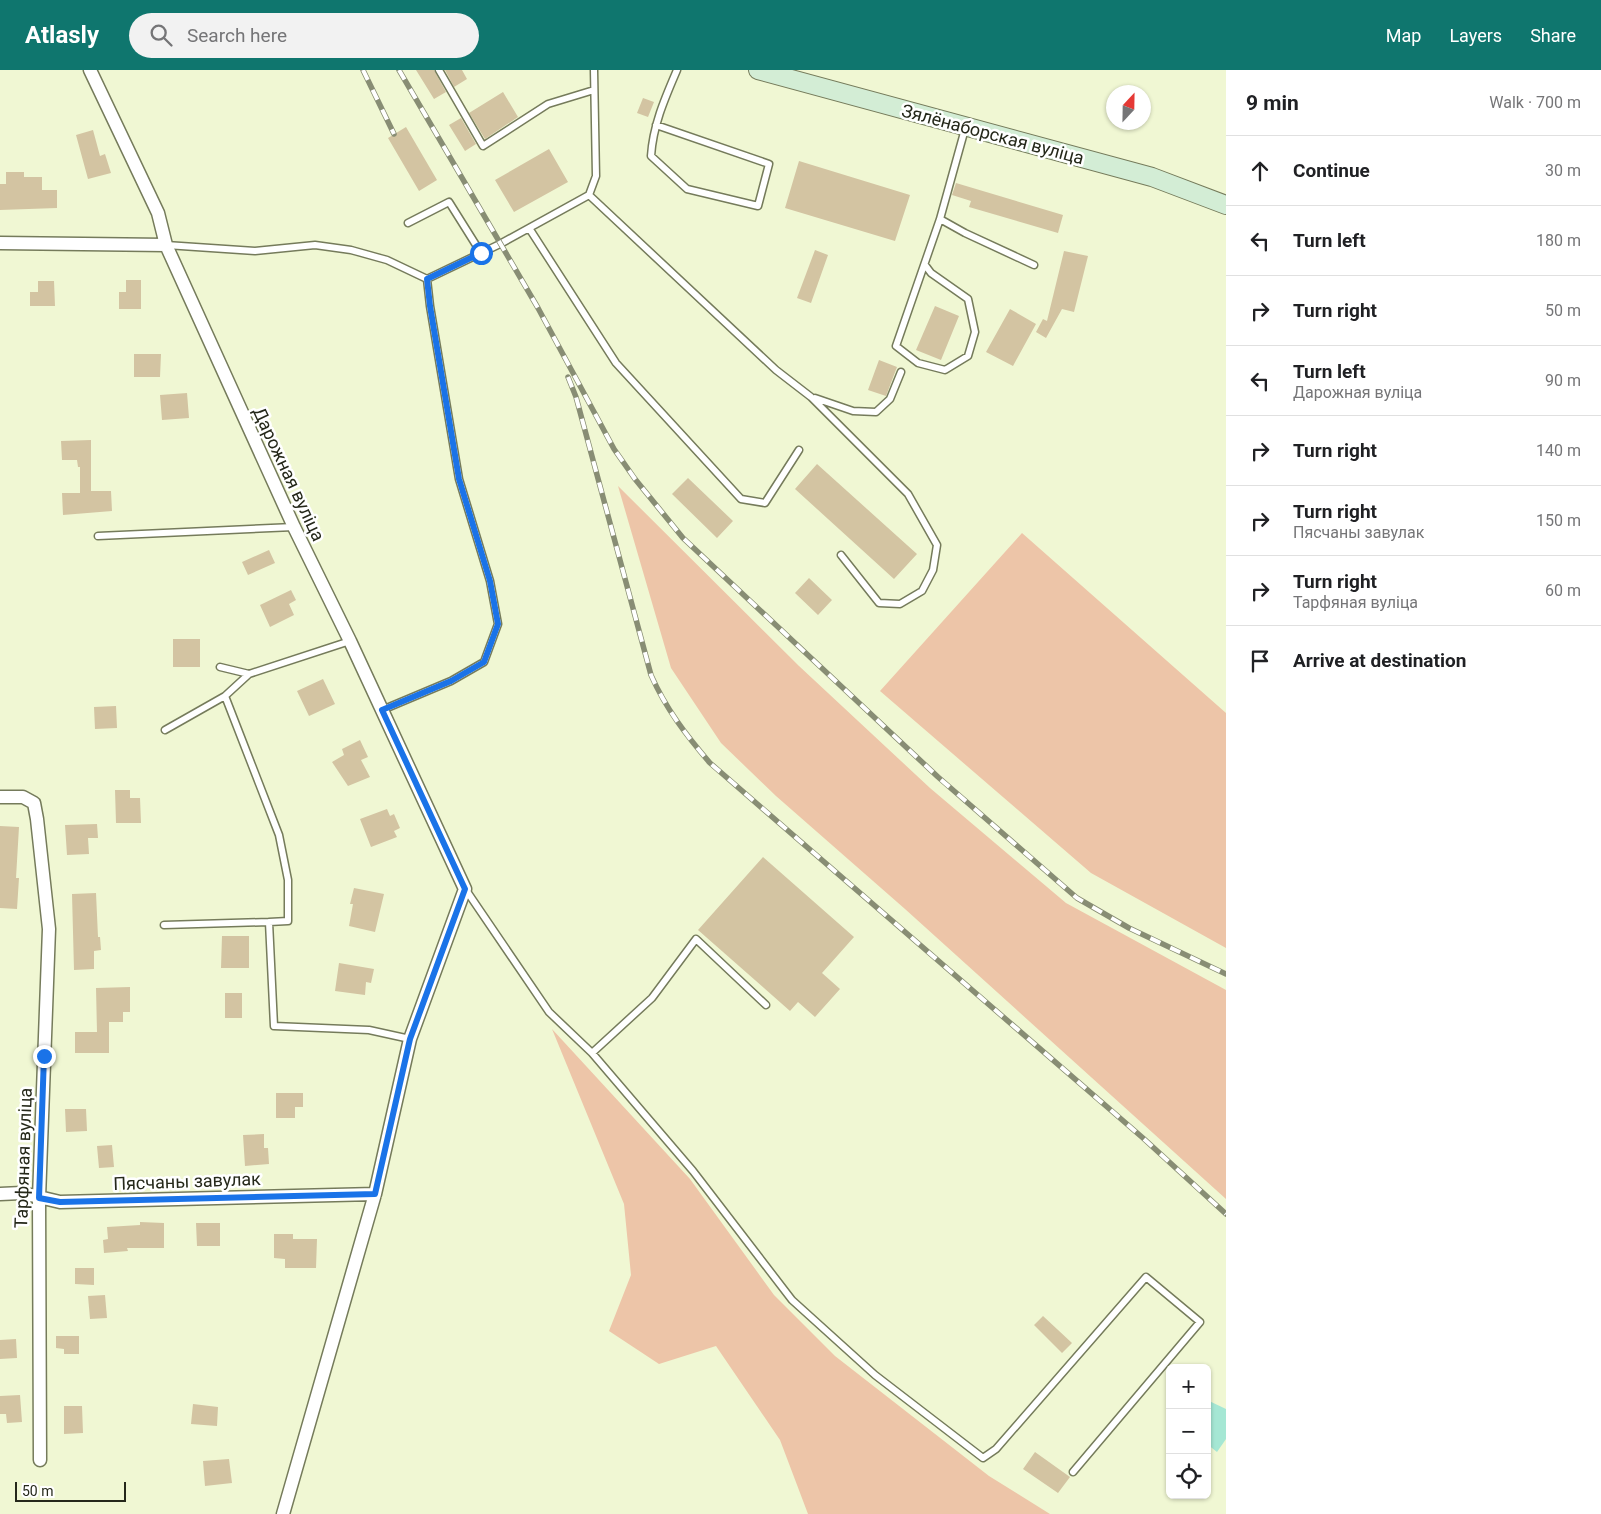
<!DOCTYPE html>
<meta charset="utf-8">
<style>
body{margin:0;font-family:Roboto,sans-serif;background:#f2f2f2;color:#202124}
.controls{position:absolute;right:15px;bottom:15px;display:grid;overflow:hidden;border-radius:8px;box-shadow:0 1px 4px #0004}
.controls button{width:45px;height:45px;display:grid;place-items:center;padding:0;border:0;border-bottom:1px solid #e0e0e0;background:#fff;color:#202124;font:25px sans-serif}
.compass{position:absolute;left:1106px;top:15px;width:45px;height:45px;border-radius:50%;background:#fff;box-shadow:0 1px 4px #0004;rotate:22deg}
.scale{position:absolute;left:15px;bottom:12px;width:111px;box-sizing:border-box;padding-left:5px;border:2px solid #25281a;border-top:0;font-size:14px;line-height:18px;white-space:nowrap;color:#25281a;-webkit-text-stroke:4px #fff;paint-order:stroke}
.stop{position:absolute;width:15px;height:15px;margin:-11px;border:4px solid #1a73e8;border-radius:50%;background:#fff}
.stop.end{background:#1a73e8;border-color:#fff;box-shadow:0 1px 5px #0008}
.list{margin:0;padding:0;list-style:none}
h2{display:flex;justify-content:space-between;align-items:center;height:65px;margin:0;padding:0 20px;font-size:21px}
h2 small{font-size:16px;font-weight:400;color:#757577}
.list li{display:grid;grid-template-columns:32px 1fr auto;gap:15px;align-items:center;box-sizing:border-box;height:70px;padding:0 20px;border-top:1px solid #e0e0e0}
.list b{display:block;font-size:19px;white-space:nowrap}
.list p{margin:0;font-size:16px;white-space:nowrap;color:#757577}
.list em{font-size:16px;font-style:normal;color:#757577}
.icon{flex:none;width:28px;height:28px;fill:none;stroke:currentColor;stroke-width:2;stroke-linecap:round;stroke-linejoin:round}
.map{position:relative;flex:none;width:1226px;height:1444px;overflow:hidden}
header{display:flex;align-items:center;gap:30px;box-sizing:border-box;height:70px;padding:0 25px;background:#0f766e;color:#fff}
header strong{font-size:24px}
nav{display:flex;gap:28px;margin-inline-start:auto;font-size:18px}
.search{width:350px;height:45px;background:#f2f2f2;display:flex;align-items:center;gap:12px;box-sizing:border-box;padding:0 18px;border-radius:28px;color:#757577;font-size:19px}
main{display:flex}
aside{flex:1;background:#fff}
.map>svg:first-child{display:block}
.green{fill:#edc5a8}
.water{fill:#a5e7d4}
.building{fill:#d3c4a2}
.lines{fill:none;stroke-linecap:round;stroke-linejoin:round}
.service-casing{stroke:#757b5b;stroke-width:9}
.minor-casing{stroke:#757b5b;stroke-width:15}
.secondary-casing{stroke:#757b5b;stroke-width:20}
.service{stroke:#fff;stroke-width:6}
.minor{stroke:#fff;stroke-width:12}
.secondary{stroke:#d3edd5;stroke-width:18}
.rail-casing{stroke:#888d74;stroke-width:5.5}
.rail{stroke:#fff;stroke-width:4;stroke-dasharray:11;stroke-linecap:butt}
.route{stroke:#1a73e8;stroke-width:6}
.labels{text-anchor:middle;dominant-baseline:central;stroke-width:5;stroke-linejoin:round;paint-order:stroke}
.street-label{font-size:18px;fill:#25281a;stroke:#fff}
</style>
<header>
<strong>Atlasly</strong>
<div class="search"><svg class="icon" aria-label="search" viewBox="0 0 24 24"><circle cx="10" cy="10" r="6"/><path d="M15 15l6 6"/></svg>Search here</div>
<nav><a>Map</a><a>Layers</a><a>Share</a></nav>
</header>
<main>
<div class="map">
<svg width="1226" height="1444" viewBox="0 0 1226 1444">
<rect width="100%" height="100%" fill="#f0f7d3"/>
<path class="green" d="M618,416l181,180 131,122 136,115 160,87v209l-321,-290 -129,-113 -55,-53 -50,-75z
M1022,463l204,180v235l-135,-75 -211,-182z
M552,959l138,150 84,116 61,61 154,120 61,38h-242l-28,-74 -64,-94 -57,18 -50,-33 22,-56 -7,-71z"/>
<path class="water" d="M1207,1330l19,9v30l-9,13 -10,-8z"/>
<path class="building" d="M416,0h18l12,22 -12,7z
M445,0h17l5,9 -13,8z
M503,22l15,25 -33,22 -16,-26z
M643,28l11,4 -6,15 -11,-4z
M461,48l15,26 -11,7 -16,-26z
M406,57l31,53 -18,11 -31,-53z
M93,60l7,26 5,-2 6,19 -23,6 -12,-44z
M549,79l19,33 -54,30 -19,-32z
M799,91l111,34 -15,46 -110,-33z
M6,102h18v5h18v13h15v18l-57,2v-26h6z
M956,113l107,32 -5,18 -89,-26 2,-6 -19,-6z
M815,180l13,5 -17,48 -14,-5z
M1064,181l24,5 -14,56 -12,-3 -16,29 -10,-6 7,-13 4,2z
M126,210h15v29h-22v-17h7z
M38,211h16l1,25h-25v-14h8z
M935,236l24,10 -18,44 -25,-10z
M1010,239l26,15 -23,42 -27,-14z
M134,284h27l-1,23h-26z
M879,290l18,7 -11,29 -18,-6z
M187,323l2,25 -27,2 -2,-25z
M91,370v51h20l1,20 -49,4 -1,-22h18v-26h-2l-1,-7h-15l-1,-19z
M817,394l100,90 -23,25 -99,-90z
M688,408l45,43 -16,17 -45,-44z
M269,480l6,13 -27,12 -6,-13z
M809,508l23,22 -14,15 -23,-22z
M291,520l5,10 -7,4 5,11 -24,12 -10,-22z
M173,569h27v28h-27z
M323,609l12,25 -26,12 -12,-25z
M116,636l1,22 -22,1 -1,-22z
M360,670l8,17 -7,3 9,17 -22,9 -16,-24 12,-7 -2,-6z
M115,720h15v8h10l1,25h-25z
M387,739l3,7 4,-2 6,14 -6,3 3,6 -26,10 -11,-28z
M97,754l1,14h-10l1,16 -22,1 -2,-30z
M0,756l19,1 -3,51h3l-2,31 -17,-1z
M763,787l91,80 -32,36 18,16 -25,28 -17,-15 -8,9 -92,-81z
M354,818l30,6 -9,38 -26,-6 4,-22h-3z
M96,823l2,44h2l1,13 -7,1v18l-20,1 -2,-76z
M222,866h27v32h-28z
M339,893l35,6 -3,14 -5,-1 -1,13 -30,-4z
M130,917v25h-7v10h-14v31h-34v-21h22l-1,-44z
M225,923h17v25h-17z
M276,1023h27v14h-8v11h-19z
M65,1039h21l1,22 -21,1z
M264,1064v14h4l1,16 -24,2 -2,-31z
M112,1075l2,22 -15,1 -2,-22z
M140,1152l24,1v25h-37l1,3 -24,2 -1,-13 5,-1 -1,-12 33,-2z
M196,1153h24v23h-23z
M274,1164h19v5h24l-1,29h-31v-9l-11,-1z
M75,1198h19v17l-19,-1z
M105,1225l2,23 -17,1 -2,-23z
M1043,1246l29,27 -10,10 -28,-28z
M56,1266h23v18h-15v-5l-8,-1z
M16,1269l1,19 -17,1v-19z
M20,1325l2,27 -15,1 -1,-9h-6v-18z
M193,1334l25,3 -1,19 -26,-2z
M64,1336h18l1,27 -19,1z
M1035,1382l35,25 -12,16 -35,-24z
M229,1389l3,24 -27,3 -2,-25z"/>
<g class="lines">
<g class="service-casing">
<path id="service" d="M439,0l44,76 65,-42 46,-14
M656,55l113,39 -11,42 -71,-17 -36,-33c2,-31 14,-58 26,-86
M589,125l187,175 35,27 97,97 29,51 -4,25 -11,21 -22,13 -21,-1 -38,-48
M940,149l25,14 69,32
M408,153l41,-21 32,51
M529,158l87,135 125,136 24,4 34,-53
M166,175l89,6 60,-6 36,5 36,10 40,19 73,-35 89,-49 7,-19 -2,-106
M925,195l6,8 37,26 7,33 -7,24 -23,14 -27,-7 -22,-17 44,-127 25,-90
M815,328l38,13 23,1 14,-13 11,-27
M98,466l196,-9
M220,597l29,7
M225,626l54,139 9,45v41l-19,1 5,104 95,4 41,9
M382,640l69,-29 33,-19 14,-38 -8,-43 -31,-102 -29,-173 -3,-27
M165,660l60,-34 24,-22 101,-33
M466,820l83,122 43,41 101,118 99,129 83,75 108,83 13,-9 150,-172 54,45 -127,150
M164,855l105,-3
M592,983l60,-55 44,-59 70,66"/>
</g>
<g class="minor-casing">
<path id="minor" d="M90,0l68,143 8,32 128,282 56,114 115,248 -55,150 -35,155 -92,320
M0,173l166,2
M0,727h23l11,6 3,16 12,110 -10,269 1,262
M0,1124l22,-1 38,9 315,-8"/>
</g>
<g class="secondary-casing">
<path id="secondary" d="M758,0l394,107 74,28"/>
</g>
<use href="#service" class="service"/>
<use href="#minor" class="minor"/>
<use href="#secondary" class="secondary"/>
<g class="rail-casing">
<path id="rail" d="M363,0l31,64
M399,0l139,238 76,141 21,30 48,59 255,239 139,121 52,30 97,46
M568,307l8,20 75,278c15,34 35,60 59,88l433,375 83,76"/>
</g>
<use href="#rail" class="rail"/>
</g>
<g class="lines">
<path class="route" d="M44,986l-5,142 21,4 315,-8 35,-155 55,-150 -83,-179 69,-29 33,-19 14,-38 -8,-43 -31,-102 -29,-173 -3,-27 54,-26"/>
</g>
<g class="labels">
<g class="street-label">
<text transform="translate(993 64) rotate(15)">Зялёнаборская вуліца</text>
<text transform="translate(289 404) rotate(65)">Дарожная вуліца</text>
<text transform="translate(23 1088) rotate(-88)">Тарфяная вуліца</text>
<text transform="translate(187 1111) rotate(-2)">Пясчаны завулак</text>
</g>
</g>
</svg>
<div class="controls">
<button>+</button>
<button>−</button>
<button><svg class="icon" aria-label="locate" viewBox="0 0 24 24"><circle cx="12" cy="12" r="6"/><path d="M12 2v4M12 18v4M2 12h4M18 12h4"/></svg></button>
</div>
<svg class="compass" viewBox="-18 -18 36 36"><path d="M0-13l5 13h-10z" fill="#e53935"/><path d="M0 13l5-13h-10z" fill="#757577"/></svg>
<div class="scale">50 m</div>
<div class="stop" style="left:481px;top:183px"></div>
<div class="stop end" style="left:44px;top:986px"></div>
</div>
<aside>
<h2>9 min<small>Walk · 700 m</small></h2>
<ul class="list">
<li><svg class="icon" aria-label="ahead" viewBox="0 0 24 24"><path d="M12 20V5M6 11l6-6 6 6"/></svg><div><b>Continue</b></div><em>30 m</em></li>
<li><svg class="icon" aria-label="left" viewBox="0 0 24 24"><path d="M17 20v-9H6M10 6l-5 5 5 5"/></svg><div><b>Turn left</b></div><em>180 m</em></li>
<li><svg class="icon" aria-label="right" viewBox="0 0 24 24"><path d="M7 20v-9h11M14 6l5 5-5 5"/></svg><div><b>Turn right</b></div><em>50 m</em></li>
<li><svg class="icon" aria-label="left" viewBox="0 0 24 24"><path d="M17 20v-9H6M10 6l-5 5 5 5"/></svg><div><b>Turn left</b><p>Дарожная вуліца</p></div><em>90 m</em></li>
<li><svg class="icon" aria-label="right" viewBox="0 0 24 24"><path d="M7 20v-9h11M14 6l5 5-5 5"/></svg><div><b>Turn right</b></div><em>140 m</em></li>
<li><svg class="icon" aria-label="right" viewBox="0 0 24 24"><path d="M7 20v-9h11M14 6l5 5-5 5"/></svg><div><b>Turn right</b><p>Пясчаны завулак</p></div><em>150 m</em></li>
<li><svg class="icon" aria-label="right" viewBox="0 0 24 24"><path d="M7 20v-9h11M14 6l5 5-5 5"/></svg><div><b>Turn right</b><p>Тарфяная вуліца</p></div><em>60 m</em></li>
<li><svg class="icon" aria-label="arrive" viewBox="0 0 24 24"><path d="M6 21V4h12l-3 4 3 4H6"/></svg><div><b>Arrive at destination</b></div></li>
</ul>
</aside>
</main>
